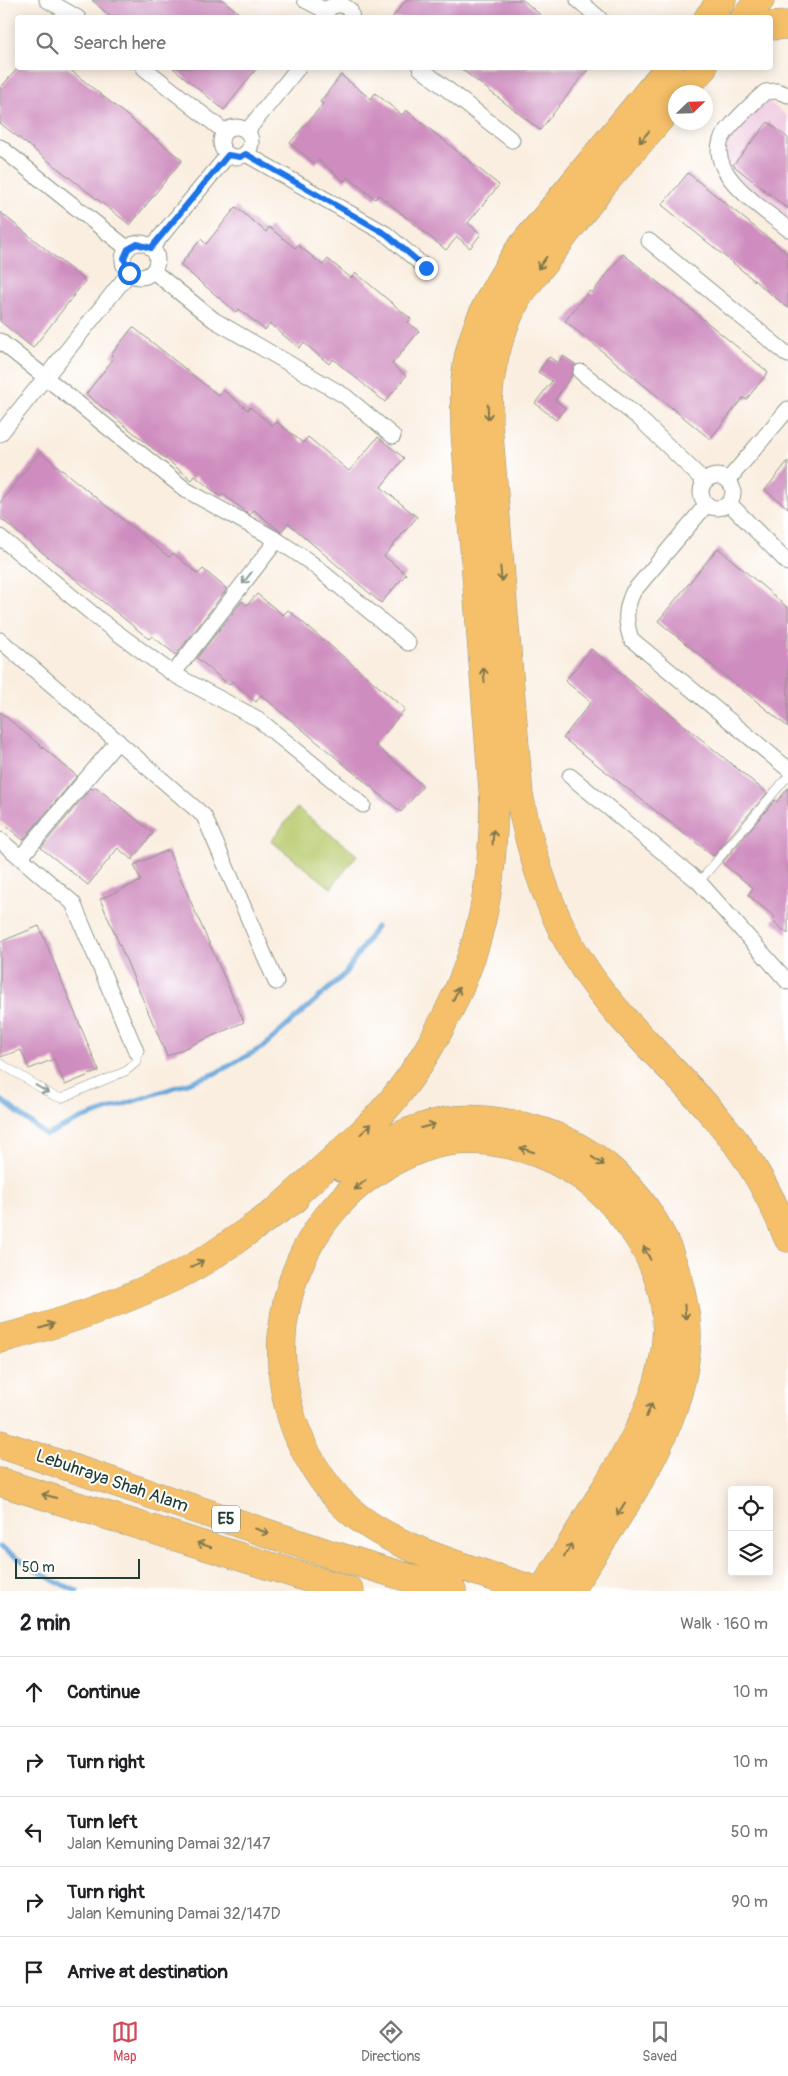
<!DOCTYPE html>
<meta charset="utf-8">
<style>
body{margin:0;font-family:Pangolin,sans-serif;background:#f6f6f6;color:#202124}
.controls{position:absolute;right:15px;bottom:15px;display:grid;overflow:hidden;border-radius:5px;box-shadow:0 2px 12px #0003}
.controls button{width:45px;height:45px;display:grid;place-items:center;padding:0;border:0;border-bottom:1px solid #e0e0e0;background:#fff;color:#202124;font:25px sans-serif}
.compass{position:absolute;left:668px;top:85px;width:45px;height:45px;border-radius:50%;background:#fff;box-shadow:0 2px 12px #0003;rotate:67deg}
.scale{position:absolute;left:15px;bottom:12px;width:125px;box-sizing:border-box;padding-left:5px;border:2px solid #1f3d34;border-top:0;font-size:14px;line-height:18px;white-space:nowrap;color:#1f3d34;-webkit-text-stroke:4px #fff;paint-order:stroke}
.stop{position:absolute;width:15px;height:15px;margin:-11px;border:4px solid #1a73e8;border-radius:50%;background:#fff}
.stop.end{background:#1a73e8;border-color:#fff;box-shadow:0 1px 5px #0008}
.list{margin:0;padding:0;list-style:none}
h2{display:flex;justify-content:space-between;align-items:center;height:65px;margin:0;padding:0 20px;font-size:21px}
h2 small{font-size:16px;font-weight:400;color:#757577}
.list li{display:grid;grid-template-columns:32px 1fr auto;gap:15px;align-items:center;box-sizing:border-box;height:70px;padding:0 20px;border-top:1px solid #e0e0e0}
.list b{display:block;font-size:19px;white-space:nowrap}
.list p{margin:0;font-size:16px;white-space:nowrap;color:#757577}
.list em{font-size:16px;font-style:normal;color:#757577}
.icon{flex:none;width:28px;height:28px;fill:none;stroke:currentColor;stroke-width:2;stroke-linecap:round;stroke-linejoin:round}
.map{position:relative;flex:none;width:788px;height:1591px;overflow:hidden}
.search{position:absolute;background:#fff;box-shadow:0 2px 12px #0003;left:15px;right:15px;top:15px;height:55px;display:flex;align-items:center;gap:12px;box-sizing:border-box;padding:0 18px;border-radius:5px;color:#757577;font-size:19px}
.sheet{height:415px;background:#fff}
nav{display:flex;justify-content:space-around;align-items:center;box-sizing:border-box;height:70px;border-top:1px solid #e0e0e0;background:#fff;font-size:14px;color:#757577}
nav a{display:grid;justify-items:center;gap:2px}
nav .on{color:#d1495b}
.map>svg:first-child{display:block}
.built{fill:#f1d0e3}
.green{fill:#b9cb6f;stroke:#6c8452}
.lines{fill:none;stroke-linecap:round;stroke-linejoin:round}
.stream{stroke:#65a6d9;stroke-width:5}
.building{fill:#cf8dbf}
.lane-casing{stroke:#8c968a;stroke-width:9}
.street-casing{stroke:#8c968a;stroke-width:17}
.highway-casing{stroke:#8c968a;stroke-width:29}
.lane{stroke:#fff;stroke-width:8}
.street{stroke:#fff;stroke-width:15}
.highway{stroke:#f6c06b;stroke-width:28}
.oneway{stroke:#80784d}
.oneway2{stroke:#8f9e9a}
.route{stroke:#1a73e8;stroke-width:6}
.labels{text-anchor:middle;dominant-baseline:central;stroke-width:4;stroke-linejoin:round;paint-order:stroke}
.shield{fill:#fff;stroke:#627771;stroke-width:1}
.shield-label{font-size:16px;font-weight:bold;fill:#1f3d34}
.street-label{font-size:18px;fill:#1f3d34;stroke:#fff}
</style>
<div class="map">
<svg width="788" height="1591" viewBox="0 0 788 1591">
<rect width="100%" height="100%" fill="#fff"/>
<filter id="ink" filterUnits="userSpaceOnUse"><feTurbulence type="fractalNoise" baseFrequency=".02" numOctaves="2"/><feDisplacementMap in="SourceGraphic" scale="10" xChannelSelector="R" yChannelSelector="G"/><feConvolveMatrix kernelMatrix="1 2 1 2 8 2 1 2 1" color-interpolation-filters="sRGB"/></filter>
<filter id="wash" filterUnits="userSpaceOnUse"><feTurbulence type="fractalNoise" baseFrequency=".0096" numOctaves="4" result="noise"/><feDisplacementMap in="SourceGraphic" scale="20" xChannelSelector="R" yChannelSelector="G"/><feGaussianBlur stdDeviation="1.12" result="paint"/><feColorMatrix in="noise" values="0 0 0 0 0 0 0 0 0 0 0 0 0 0 0 0 0 1.4 0 .05"/><feComposite in="paint" operator="in"/></filter>
<g filter="url(#wash)">
<rect width="100%" height="100%" fill="#faeee0"/>
<path class="built" d="M766,99l22,18v103l-46,-38 -14,-14 -3,-14 2,-14z"/>
<path class="green" d="M297,808l60,47 -26,33 -60,-47z"/>
<g class="lines">
<path class="stream" d="M0,1099l46,36 35,-16 133,-45 49,-27 81,-72 32,-48
M0,1547l54,34 23,10"/>
</g>
<g id="blocks">
<path class="building" d="M92,0h131l22,18h-133z
M406,0h117l21,18h-152z
M18,68h50l114,92 -52,65 -130,-102v-35z
M173,68h84l-33,42z
M460,68h129l-49,62z
M341,75l30,24 4,-6 27,22 4,-5 93,75 -31,38 13,11 -11,14 -13,-11 -11,13 -67,-55 -4,4 -27,-22 -4,4 -25,-21 -4,4 -25,-21 33,-39 -3,-2z
M768,122l20,16v71l-55,-44z
M688,173l100,81v54l-126,-103z
M236,207l30,25 3,-5 26,21 3,-3 25,20 5,-6 23,19 5,-5 55,46 -3,3 11,9 -27,33 14,12 -21,26 -52,-43 -4,5 -25,-21 -5,5 -29,-24 -5,6 -26,-21 -3,3 -56,-47 21,-26 5,5z
M0,212l85,69 -52,67 -33,-27z
M623,254l145,118 -22,28 -3,-2 -33,41 -145,-118 24,-30 3,2z
M133,327l86,69 4,-6 25,20 2,-3 23,19 4,-4 26,21 5,-6 41,34 29,-34 26,21 -23,29 36,30 -33,39 22,18 -25,29 -93,-80 -7,9 -27,-22 -4,5 -27,-21 -2,3 -26,-21 -3,4 -106,-86 28,-36 -3,-3z
M563,356l13,9 -4,10 -17,25 10,8 -9,12 -21,-17 17,-22 -14,-9 11,-15 9,6z
M40,452l129,105 4,-4 25,21 5,-5 24,20 -51,66 -24,-19 -3,3 -149,-121v-15z
M788,461v47l-23,-18z
M718,548l70,60v119l-130,-106z
M257,594l26,21 5,-5 117,99 -30,36 48,41 -22,26 -140,-117 -5,7 -24,-21 -3,4 -32,-27 45,-57 5,4z
M591,649l176,144 -54,63 -150,-118 28,-36 -26,-21z
M0,712l77,64 -54,64 -23,-19z
M96,787l57,46 -21,27 -14,-12 -30,37 -47,-37 50,-60 2,1z
M788,788v146l-16,-13 3,-4 -27,-22 5,-7 -31,-25 53,-63 2,2z
M168,850l76,172 -77,34 -67,-157 41,-18 -7,-16z
M39,926l60,145 -34,14 -11,-26 -25,10 -8,-19 -21,7v-115z"/>
</g>
</g>
<g filter="url(#ink)">
<use href="#blocks" fill-opacity="0" stroke="#8c968a" stroke-width="1"/>
<g class="lines">
<g class="lane-casing">
<path id="lane" d="M699,882l89,-106
M0,1063l54,33 8,2 64,-27 11,-9 -1,-11"/>
</g>
<g class="street-casing">
<path id="street" d="M47,0l31,18
M305,0l21,11
M578,0l21,18
M324,18l6,-11 11,-3 9,6 2,8
M144,68l81,64
M420,68l92,72
M788,95l-11,-4 -12,1c-10,9 -39,36 -44,48 -13,35 44,70 67,89
M221 142a15 15 0 1 1 30 0a15 15 0 1 1-30 0Z
M247,131l51,-63
M0,147l128,102
M246,154l140,80 40,34
M649,241l139,114
M123 260a17 17 0 1 1 34 0a17 17 0 1 1-34 0Z
M151,248l77,-93
M153,271l61,49 131,76 48,40
M0,341l186,149 91,50 33,22 98,81
M581,372l58,46 65,63
M0,434l129,-161
M701 492a16 16 0 1 1 32 0a16 16 0 1 1-32 0Z
M728,480l60,-71
M729,503l59,60
M707,504l-74,88c-8,18 -8,29 -2,47l157,130
M0,537l100,83 73,54 85,45 105,86
M0,640l204,176 72,166
M173,674l104,-134
M570,776l129,106 89,100
M0,840l73,63 63,148
M21,857l97,-116"/>
</g>
<g class="highway-casing">
<path id="highway" d="M708,18l14,-18
M745,18l15,-18
M770,26l17,-1
M681,92l22,-24
M676,100l-72,83 -85,112c-23,40 -32,81 -31,127l31,373c12,60 31,122 65,173 38,57 91,101 135,153 29,34 52,75 69,117
M343,1168c31,-22 65,-40 104,-47 20,-4 44,-1 65,3 84,15 144,74 166,156 5,19 10,40 9,60 -4,91 -71,177 -118,251
M279,1209c30,-28 62,-55 92,-85 55,-55 103,-149 115,-226 6,-32 7,-63 8,-95l-29,-370c0,-20 -2,-41 1,-61 5,-45 29,-85 53,-122l149,-182
M0,1339c57,-14 119,-36 172,-61 44,-20 81,-53 122,-78
M0,1444l330,110 122,37
M0,1482l350,109
M538,1591c-62,-21 -154,-42 -199,-91 -103,-114 -63,-299 84,-352 49,-17 106,-4 149,22 27,16 46,38 64,64 63,94 17,179 -36,263 -19,32 -38,63 -58,94"/>
</g>
<use href="#lane" class="lane"/>
<use href="#street" class="street"/>
<use href="#highway" class="highway"/>
</g>
<defs><path id="oneway-shaft" d="M-6 0H5M1.5-3L5.5 0L1.5 3" fill="none" stroke-width="1.6" stroke-linecap="round" stroke-linejoin="round" transform="scale(1.25)"/></defs>
<g class="oneway">
<use href="#oneway-shaft" transform="translate(644 137) rotate(130)"/>
<use href="#oneway-shaft" transform="translate(542 263) rotate(126)"/>
<use href="#oneway-shaft" transform="translate(488 412) rotate(88)"/>
<use href="#oneway-shaft" transform="translate(501 574) rotate(85)"/>
<use href="#oneway-shaft" transform="translate(484 675) rotate(-94)"/>
<use href="#oneway-shaft" transform="translate(493 837) rotate(-87)"/>
<use href="#oneway-shaft" transform="translate(456 994) rotate(-66)"/>
<use href="#oneway-shaft" transform="translate(428 1126) rotate(-15)"/>
<use href="#oneway-shaft" transform="translate(366 1129) rotate(-43)"/>
<use href="#oneway-shaft" transform="translate(527 1150) rotate(-162)"/>
<use href="#oneway-shaft" transform="translate(598 1161) rotate(34)"/>
<use href="#oneway-shaft" transform="translate(360 1185) rotate(140)"/>
<use href="#oneway-shaft" transform="translate(647 1253) rotate(-117)"/>
<use href="#oneway-shaft" transform="translate(197 1264) rotate(-30)"/>
<use href="#oneway-shaft" transform="translate(685 1312) rotate(85)"/>
<use href="#oneway-shaft" transform="translate(47 1326) rotate(-19)"/>
<use href="#oneway-shaft" transform="translate(649 1410) rotate(-68)"/>
<use href="#oneway-shaft" transform="translate(49 1496) rotate(-164)"/>
<use href="#oneway-shaft" transform="translate(621 1509) rotate(122)"/>
<use href="#oneway-shaft" transform="translate(262 1531) rotate(19)"/>
<use href="#oneway-shaft" transform="translate(204 1545) rotate(-162)"/>
<use href="#oneway-shaft" transform="translate(568 1550) rotate(-58)"/>
</g>
<g class="oneway2">
<use href="#oneway-shaft" transform="translate(247 578) rotate(128)"/>
<use href="#oneway-shaft" transform="translate(42 1089) rotate(31)"/>
</g>
</g>
<g class="lines" filter="url(#ink)">
<path class="route" d="M129,273l-5,-15 4,-9 9,-5 14,4 77,-93 12,2 6,-3 140,80 40,34"/>
</g>
<g class="labels">
<rect class="shield" x="212" y="1505.5" width="28" height="27" rx="4"/>
<g class="shield-label">
<text x="226" y="1519">E5</text>
</g>
<g class="street-label">
<text transform="translate(112 1481) rotate(19)">Lebuhraya Shah Alam</text>
</g>
</g>
</svg>
<div class="controls">
<button><svg class="icon" aria-label="locate" viewBox="0 0 24 24"><circle cx="12" cy="12" r="6"/><path d="M12 2v4M12 18v4M2 12h4M18 12h4"/></svg></button>
<button><svg class="icon" aria-label="layers" viewBox="0 0 24 24"><path d="M12 4l9 5-9 5-9-5zM3 14l9 5 9-5"/></svg></button>
</div>
<svg class="compass" viewBox="-18 -18 36 36"><path d="M0-13l5 13h-10z" fill="#e53935"/><path d="M0 13l5-13h-10z" fill="#757577"/></svg>
<div class="scale">50 m</div>
<div class="stop" style="left:129px;top:273px"></div>
<div class="stop end" style="left:426px;top:268px"></div>
<div class="search"><svg class="icon" aria-label="search" viewBox="0 0 24 24"><circle cx="10" cy="10" r="6"/><path d="M15 15l6 6"/></svg>Search here</div>
</div>
<section class="sheet">
<h2>2 min<small>Walk · 160 m</small></h2>
<ul class="list">
<li><svg class="icon" aria-label="ahead" viewBox="0 0 24 24"><path d="M12 20V5M6 11l6-6 6 6"/></svg><div><b>Continue</b></div><em>10 m</em></li>
<li><svg class="icon" aria-label="right" viewBox="0 0 24 24"><path d="M7 20v-9h11M14 6l5 5-5 5"/></svg><div><b>Turn right</b></div><em>10 m</em></li>
<li><svg class="icon" aria-label="left" viewBox="0 0 24 24"><path d="M17 20v-9H6M10 6l-5 5 5 5"/></svg><div><b>Turn left</b><p>Jalan Kemuning Damai 32/147</p></div><em>50 m</em></li>
<li><svg class="icon" aria-label="right" viewBox="0 0 24 24"><path d="M7 20v-9h11M14 6l5 5-5 5"/></svg><div><b>Turn right</b><p>Jalan Kemuning Damai 32/147D</p></div><em>90 m</em></li>
<li><svg class="icon" aria-label="arrive" viewBox="0 0 24 24"><path d="M6 21V4h12l-3 4 3 4H6"/></svg><div><b>Arrive at destination</b></div></li>
</ul>
</section>
<nav>
<a class="on"><svg class="icon" aria-label="map" viewBox="0 0 24 24"><path d="M3 6l6-2 6 2 6-2v14l-6 2-6-2-6 2zM9 4v14M15 6v14"/></svg>Map</a>
<a><svg class="icon" aria-label="directions" viewBox="0 0 24 24"><path d="M12 3l9 9-9 9-9-9zM9 14v-3h6M13 9l2 2-2 2"/></svg>Directions</a>
<a><svg class="icon" aria-label="saved" viewBox="0 0 24 24"><path d="M7 4h10v16l-5-4-5 4z"/></svg>Saved</a>
</nav>
